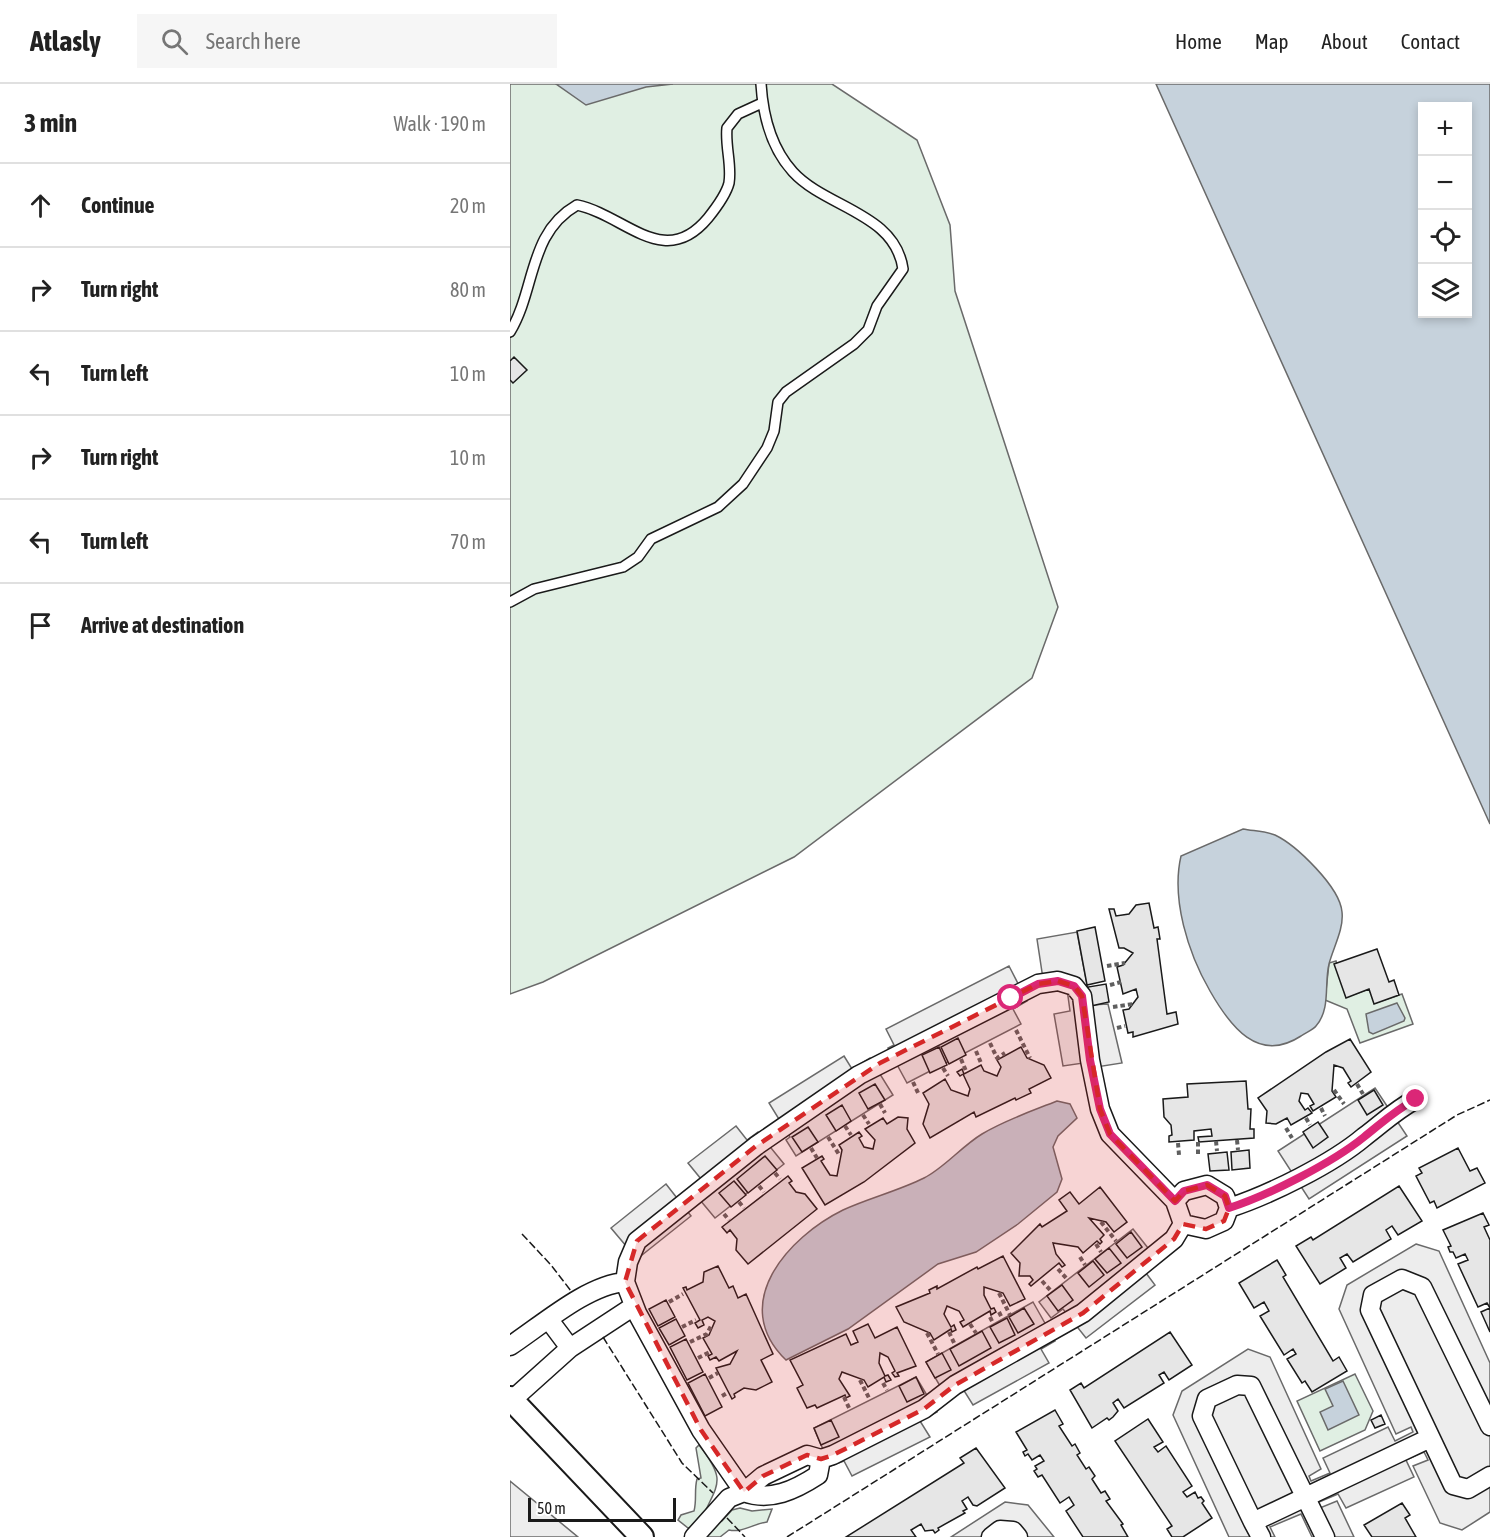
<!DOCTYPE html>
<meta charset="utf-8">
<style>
body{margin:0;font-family:"Asap Condensed",sans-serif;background:#f6f6f6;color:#222}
.controls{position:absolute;right:18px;top:18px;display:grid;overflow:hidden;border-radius:0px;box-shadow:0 3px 9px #0003}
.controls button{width:54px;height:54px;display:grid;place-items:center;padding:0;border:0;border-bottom:2px solid #e0e0e0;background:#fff;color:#222;font:30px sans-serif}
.scale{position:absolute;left:18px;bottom:15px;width:148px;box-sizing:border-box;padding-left:6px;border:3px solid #1a1a1a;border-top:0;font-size:16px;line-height:21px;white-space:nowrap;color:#1a1a1a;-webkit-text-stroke:4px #fff;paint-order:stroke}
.stop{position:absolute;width:18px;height:18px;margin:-14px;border:4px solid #db2777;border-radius:50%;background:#fff}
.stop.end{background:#db2777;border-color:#fff;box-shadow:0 2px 6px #0008}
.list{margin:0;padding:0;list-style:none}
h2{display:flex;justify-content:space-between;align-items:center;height:78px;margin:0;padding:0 24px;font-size:26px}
h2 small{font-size:20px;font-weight:400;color:#767676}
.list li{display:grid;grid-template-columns:39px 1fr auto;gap:18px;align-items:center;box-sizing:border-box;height:84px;padding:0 24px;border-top:2px solid #e0e0e0}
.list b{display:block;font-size:22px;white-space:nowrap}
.list em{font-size:20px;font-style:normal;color:#767676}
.icon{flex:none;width:33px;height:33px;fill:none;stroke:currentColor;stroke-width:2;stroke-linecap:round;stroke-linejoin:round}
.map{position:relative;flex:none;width:980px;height:1453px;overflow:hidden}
header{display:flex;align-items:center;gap:36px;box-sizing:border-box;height:84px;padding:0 30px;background:#fff;border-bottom:2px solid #e0e0e0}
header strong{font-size:28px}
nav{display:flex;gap:33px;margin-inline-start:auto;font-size:21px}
.search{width:420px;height:54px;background:#f6f6f6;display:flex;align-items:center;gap:15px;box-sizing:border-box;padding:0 21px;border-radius:0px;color:#767676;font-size:22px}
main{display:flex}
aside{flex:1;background:#fff}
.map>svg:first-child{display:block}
.green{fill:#e0efe3;stroke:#6a6a6a;stroke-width:1.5}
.parking{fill:#ededed;stroke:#6a6a6a;stroke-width:1.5}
.water{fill:#c6d2dc;stroke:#6a6a6a;stroke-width:1.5;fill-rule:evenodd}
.building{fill:#e6e6e6;stroke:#1a1a1a;stroke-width:1.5}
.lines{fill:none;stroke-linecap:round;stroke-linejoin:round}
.service-casing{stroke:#1a1a1a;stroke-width:12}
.minor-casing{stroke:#1a1a1a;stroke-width:21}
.tertiary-casing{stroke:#1a1a1a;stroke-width:26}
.path{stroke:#5f5f5f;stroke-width:4;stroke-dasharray:4.5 3;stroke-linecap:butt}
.service{stroke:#fff;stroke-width:9}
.minor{stroke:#fff;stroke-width:18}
.tertiary{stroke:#fff;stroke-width:22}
.fence{stroke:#1a1a1a;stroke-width:1.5;stroke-dasharray:8 3;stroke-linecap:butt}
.route{stroke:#db2777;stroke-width:8}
.marked{fill:#d62828;fill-opacity:0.2;stroke:#d62828;stroke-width:4.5;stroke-dasharray:12 8;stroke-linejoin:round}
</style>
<header>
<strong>Atlasly</strong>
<div class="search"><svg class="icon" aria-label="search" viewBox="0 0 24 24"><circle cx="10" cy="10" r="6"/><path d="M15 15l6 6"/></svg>Search here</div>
<nav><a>Home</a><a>Map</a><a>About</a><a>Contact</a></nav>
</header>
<main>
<aside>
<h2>3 min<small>Walk · 190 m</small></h2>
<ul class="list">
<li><svg class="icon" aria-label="ahead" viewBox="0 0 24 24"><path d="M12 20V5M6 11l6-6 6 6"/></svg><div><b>Continue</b></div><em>20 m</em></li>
<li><svg class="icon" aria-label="right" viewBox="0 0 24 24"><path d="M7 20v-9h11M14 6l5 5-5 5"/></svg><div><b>Turn right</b></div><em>80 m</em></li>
<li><svg class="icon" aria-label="left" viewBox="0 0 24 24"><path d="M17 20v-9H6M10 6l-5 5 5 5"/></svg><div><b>Turn left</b></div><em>10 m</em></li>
<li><svg class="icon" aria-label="right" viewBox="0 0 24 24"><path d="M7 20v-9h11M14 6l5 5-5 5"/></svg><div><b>Turn right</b></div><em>10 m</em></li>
<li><svg class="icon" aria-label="left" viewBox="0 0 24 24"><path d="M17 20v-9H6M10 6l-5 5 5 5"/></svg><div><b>Turn left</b></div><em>70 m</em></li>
<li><svg class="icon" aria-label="arrive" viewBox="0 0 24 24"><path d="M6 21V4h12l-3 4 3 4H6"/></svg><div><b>Arrive at destination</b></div></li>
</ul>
</aside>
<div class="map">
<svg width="980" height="1453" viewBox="0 0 980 1453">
<rect width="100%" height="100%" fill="#fff"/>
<path class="green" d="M0,0h322l85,56 33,85 5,66 103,316 -26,71 -238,179 -251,125 -33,12z
M826,877l10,36 23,-8 6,14 27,-9 11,30 -53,19 -13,-34 -22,-9 4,-37z
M845,1290l18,37 -8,19 -45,21 -23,-50z
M189,1361c30,38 17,39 1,78l-4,4 -8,1 -10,-8 3,-5 13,-4c3,-11 0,-21 3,-32l4,-1 -5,-30z
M230,1424l12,3 20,-2 -5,13c-14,2 -25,11 -38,8l-9,7h-14l2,-8 14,-8 10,-11z"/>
<path class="parking" d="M567,848l14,73 17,-1 14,59 -38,6 -1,-6 -20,3 -9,-52 16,-3 -3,-22 -22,3 -8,-53z
M499,882l18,35 -14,8 8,15 -114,59 -19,-35 6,-3 -8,-16z
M334,972l8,13 18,-11 23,37 -97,61 -10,-16 4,-3 -21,-34z
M865,1004l32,48 -98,63 -31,-48z
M226,1042l11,14 11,-8 26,32 -69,54 -25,-30 11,-9 -13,-16z
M156,1100l25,32 -54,43 -26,-31z
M623,1145l26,33 -13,11 9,12 -69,53 -23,-29 -12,9 -12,-16z
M906,1160l23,7 51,112v149l-28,18 -22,-7 -27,-57 15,-6 -4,-8 -18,8 8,17 -68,31 -8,-14 -19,8 1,6 17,-7 17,36h-42l-11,-23 -31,13 5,10h-46l-56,-122 9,-24 66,-42 22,8 51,112 -12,7 2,5 19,-8 -7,-15 65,-31 7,14 18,-9 -2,-5 -15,7 -57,-125 8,-24z
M523,1218l22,39 -14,8 8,14 -76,42 -10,-16 -16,9 -21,-36z
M406,1293l21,35 -17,9 10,16 -78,39 -8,-15 -14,5 -16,-38z
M0,1397l68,56h-68z
M495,1418l23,3 26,32h-103z"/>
<path class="water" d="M46,0h117l-27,3 -60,18z
M646,0h334v740zM912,22h46v208h-46z
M733,745c10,2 22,2 32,6 21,10 65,52 67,77 2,17 -9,36 -13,52 -5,20 2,45 -13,62 -3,4 -11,7 -15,10 -43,28 -71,-10 -91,-45 -22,-38 -39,-92 -29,-135z
M887,919l8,15 -1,3 -31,13 -4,-2 -3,-18z
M547,1017l13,3 7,14 -19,18 -5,11 9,32 -5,13 -39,32 -42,28 -38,12 -90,65 -62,31c-58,-56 2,-123 57,-150 26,-12 55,-19 81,-32 19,-9 38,-32 58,-44 23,-14 50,-23 75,-33z
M833,1297l16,34 -31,15 -8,-18 13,-6 -8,-17z"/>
<path class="building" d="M4,273l13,13 -14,13 -3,-3v-19z
M639,819l5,25 4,-1 2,12h-3l10,75 9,-2 2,12 -45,13v-5l-5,1 -5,-23 6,-1 9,-12 -2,-8 -13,5 -6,-27 6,-2 10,-12 -9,-5h-5l-10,-39h5l2,7 13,-2 7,-9z
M585,843l10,54 -18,4 -10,-54z
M867,865l12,33 5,-2 5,15 -25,9 -5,-15 -23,9 -12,-34z
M596,900l3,18 -18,4 -3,-19z
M448,954l8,17 -17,9 -8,-17z
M840,955l21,33 -20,15 -3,-4 3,-2 -8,-13 -9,-3 -2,26 4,6 -23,14 -3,-5 4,-2 -6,-10 -7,-1 -2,8 6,9 3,-2 4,5 -21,12 -4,-7 -11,6 -10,-1 1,-12 -9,-13 68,-46z
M429,963l8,18 -17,8 -8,-18z
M511,963l6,11 17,7 7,13 -22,11 2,4 -15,7 -1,-2 -39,19 -2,-5 -44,26 -7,-14 6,-20 -6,-11 22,-14 6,11 17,6 2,-7 -7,-15 -3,2 -3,-4 5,-3 2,5 17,-9 3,6 13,5 4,-9 -4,-7z
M736,997l2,28h3l-1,20h4v9l-55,4 -1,-5 14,-1 -1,-7 -17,2v9l-25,2v-6l3,-1 -1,-10 -7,-8 -1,-18 25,-2 -1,-13z
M365,1000l10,16 -17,9 -9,-16z
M864,1006l9,15 -16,10 -9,-15z
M332,1021l9,16 -15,10 -10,-16z
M388,1033l10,1 -1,11 8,14 -51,39 -39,23 -23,-37 20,-12 2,3 -3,2 9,14 7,1 5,-26 -3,-5 20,-13 3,4 -3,2 5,9 9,2 2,-9 -10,-11 18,-11 4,6z
M808,1038l10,15 -15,11 -10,-16z
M298,1043l10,15 -16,10 -10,-15z
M948,1064l12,23 7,-3 8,15 -48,25 -3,-7 -4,2 -14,-27 6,-3 -3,-5z
M739,1066l1,18 -18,2 -1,-18z
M717,1068l2,18 -19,1 -2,-17z
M255,1072l12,14 -29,23 -11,-14z
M278,1092l4,5 -3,2 7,9 9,2 12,15 -69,55 -12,-14 1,-11 -7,-9 -3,3 -5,-6z
M224,1097l12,14 -15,12 -12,-14z
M889,1102l23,35 -24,14 -6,-9 -6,4 5,9 -38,23 -6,-8 -7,4 6,10 -26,16 -24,-38 15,-9 2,3z
M590,1103l27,35 -13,10 -8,-10 -17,-4 15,17 -4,4 2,3 -2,2 -3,-3 -14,12 -5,-6 -25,-4 3,11 9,11 -3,2 -3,-4 -28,23 -2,-2 4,-4 -3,-4h-11l1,-13 -9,-10 29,-29 2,3 25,-16 -8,-11 11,-8 9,12z
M973,1129l6,12 -5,2 6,13v92l-9,-20 9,-4 -3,-5 -9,4 -20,-43 10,-4 -3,-6 -9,4 -3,-6h-3l-2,-5 3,-1 -8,-16z
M621,1148l11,15 -15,11 -11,-14z
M599,1164l12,15 -14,10 -12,-14z
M493,1172l22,43 -15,7 -7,-13 -19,-6v8l7,14 3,-1 2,4 -5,3 -1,-4 -27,16 -3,-5 4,-2 -5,-9 -12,-5 -3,8 7,13 3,-2 2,5 -4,2 -1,-3 -17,11 -4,-7 -26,-11 -8,-15 34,-14 -1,-3 8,-4v3l40,-22 1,2z
M767,1176l9,15 -3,2 50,84 6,-4 8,14 -35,21 -7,-11 -3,2 -15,-24 9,-5 -3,-5 -9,6 -24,-39 9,-5 -5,-9 -10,6 -15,-25z
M583,1177l11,14 -15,12 -11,-14z
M208,1182l11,22 4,-2 5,12 8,-4 27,60 -12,6 11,22 -16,8 -12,-2 -10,6 1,3 -3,2 -16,-31 14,-4 7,-13 -18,10 -3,-4 -6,3 -2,-4 4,-2 -9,-16 6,-3 6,-14 -7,-4 -6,3 2,5 -6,3 -3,-5 5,-3 -17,-32 3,-1 1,3 16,-8 1,-10z
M552,1201l11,15 -15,11 -11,-15z
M156,1216l9,17 -17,9 -9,-17z
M514,1224l10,16 -16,9 -9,-16z
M497,1234l8,17 -16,8 -9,-16z
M166,1235l9,17 -16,9 -10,-17z
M358,1240l7,14 22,-11 19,39 -19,7 2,3 -4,1 -3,-4 3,-2 -7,-14 -8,-4 -1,10 6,13 3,-1 3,5 -5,2 -2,-5 -16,10 -4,-7 -22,-8 -3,7 11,17 -4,2 -1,-3 -28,13 -2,-3 -8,3 -10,-20 6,-3 -13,-25 56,-26 5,11 7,-3 -5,-11z
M472,1247l9,17 -32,18 -9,-17z
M660,1248l22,33 -23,15 -5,-8 -5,3 5,8 -40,25 -6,-9 -5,4 5,8 -5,6 -4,3 -2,-2 -15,10 -22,-38 11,-7 3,5z
M176,1255l17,33 -16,8 -17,-33z
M432,1269l9,17 -16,8 -9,-16z
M195,1290l17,33 -17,9 -17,-33z
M406,1293l8,17 -17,8 -8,-16z
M545,1326l8,14 -4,2 13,20 3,-2 5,9 -3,2 9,14 3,-2 6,9 -3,3 9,14 4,-2 5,8 -4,2 17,23 -2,1 7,12h-45l-17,-26 8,-6 -5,-8 -9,6 -18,-28 -4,2 -4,-6 3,-2 -2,-3 9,-5 -4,-6 -8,5 -4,-6 -3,2 -2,-4 4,-2 -11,-18z
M871,1331l4,9 -10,4 -4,-8z
M638,1335l15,23 -9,5 4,5 8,-6 26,40 -9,6 4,5 8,-5 3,6 3,-1 3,4 -2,2 10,15 -29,19h-11l-5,-8 5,-3 -57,-85z
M321,1336l8,17 -18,8 -7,-17z
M466,1364l29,40 -28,18 -4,-1 -5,-8 -6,4 5,8 -4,2 2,2 -27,15 1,2 -4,3 -2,-3 -8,1 -4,-7 -10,6 5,7h-70l118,-74 -4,-5z
M892,1419l8,12 -5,3 11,19h-44l-8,-12z"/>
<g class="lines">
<g class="service-casing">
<path id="service" d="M0,248c26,-43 18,-99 67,-127 48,10 87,66 131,13 8,-10 18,-23 21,-35 3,-18 -4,-37 -2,-55l11,-14 24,-11
M0,518l24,-13 89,-22 15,-10 13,-18 67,-32 25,-23 24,-36 7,-17 4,-29 8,-10 68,-48 14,-14 9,-24 26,-37c-8,-56 -77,-61 -110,-97 -21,-23 -30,-56 -32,-88"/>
</g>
<g class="minor-casing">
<path id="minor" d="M665,1117l9,-10 23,-6 18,11 4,12
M673,1140l23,5 18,-8 5,-13c40,-13 103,-44 135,-71 20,-15 29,-25 52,-38
M39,1236l21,28
M0,1262c32,-21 77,-61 115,-64
M2,1316l58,-52 64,-42
M980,1342l-68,-139 -20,-8 -29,16 -3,15 83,175 15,4 22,-13
M743,1438l-51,-106 5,-17 30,-14 14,1 74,151
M184,1453l35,-39 15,-6 19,-16 44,-21 14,4 12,-4 91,-46 31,-24 128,-72 91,-74 9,-15 -8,-23 -65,-67 -10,-25 -10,-49 -8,-64 -8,-10 -16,-5 -20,3 -179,91 -103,71 -119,95 -9,21 -3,20 12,31 64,117 43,62c26,10 51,-2 74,-17l3,-16
M481,1453l9,-7 13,1 5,6
M751,1453l-8,-15 177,-84"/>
</g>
<g class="tertiary-casing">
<path id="tertiary" d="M0,1314l132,139"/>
</g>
<path class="path" d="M597,882l18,-3
M600,901l11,-3
M603,923l20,-3
M607,944l8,-2
M506,946l14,28
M480,959l7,15 8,-5
M466,967l5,12
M451,975l5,12
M433,984l5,8
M403,998l6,13
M847,1000l6,10
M824,1006l10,14
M370,1020l5,9
M811,1024l4,8
M353,1031l6,9
M796,1034l4,7
M335,1042l6,9
M776,1044l6,10
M318,1053l12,19
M727,1056l1,10
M706,1057l1,10
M688,1058v12
M668,1059l1,12
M301,1064l6,10
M265,1089l5,6
M249,1102l5,6
M229,1118l5,6
M214,1130l5,6
M591,1138l15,19
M586,1160l5,8
M570,1173l5,8
M548,1185l9,10
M532,1197l9,10
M489,1209l11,22
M159,1218l14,-8
M489,1228l3,6
M480,1233l3,6
M460,1240l6,9
M172,1243l14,-7
M439,1248l6,13
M417,1249l11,21
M180,1258l17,-8 4,-8
M188,1274l12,-6
M199,1294l9,-5
M350,1296l10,20
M373,1299l4,7
M212,1312l5,-3
M334,1313l6,13"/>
<use href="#service" class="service"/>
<use href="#minor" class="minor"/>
<use href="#tertiary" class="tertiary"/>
<path class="fence" d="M12,1150l29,31 20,26
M93,1253l79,126 31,30
M217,1434l18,19
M277,1453l670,-422 33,-15"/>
</g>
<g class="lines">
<path class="route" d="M501,914l27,-14 20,-3 16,5 8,10 8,64 10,49 10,25 65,67 9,-10 23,-6 18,11 4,12c40,-13 103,-45 135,-71 19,-15 30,-26 52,-38"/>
</g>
<path class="marked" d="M548,897l16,5 8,10 18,113 10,25 65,67 9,-10 23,-6 18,11 4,12 -5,13 -18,8 -23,-5 -9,15 -91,74 -128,72 -31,24 -91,46 -12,4 -14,-4 -44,21 -19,16 -43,-62 -76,-148 12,-41 119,-95 124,-83 158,-79z"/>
</svg>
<div class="controls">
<button>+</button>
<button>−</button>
<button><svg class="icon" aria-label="locate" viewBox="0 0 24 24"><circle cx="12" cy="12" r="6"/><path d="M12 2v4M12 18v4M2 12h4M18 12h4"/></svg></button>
<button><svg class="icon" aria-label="layers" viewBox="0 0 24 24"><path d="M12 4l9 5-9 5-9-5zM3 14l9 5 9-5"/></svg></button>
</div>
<div class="scale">50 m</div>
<div class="stop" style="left:501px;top:914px"></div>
<div class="stop end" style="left:906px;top:1015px"></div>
</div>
</main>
